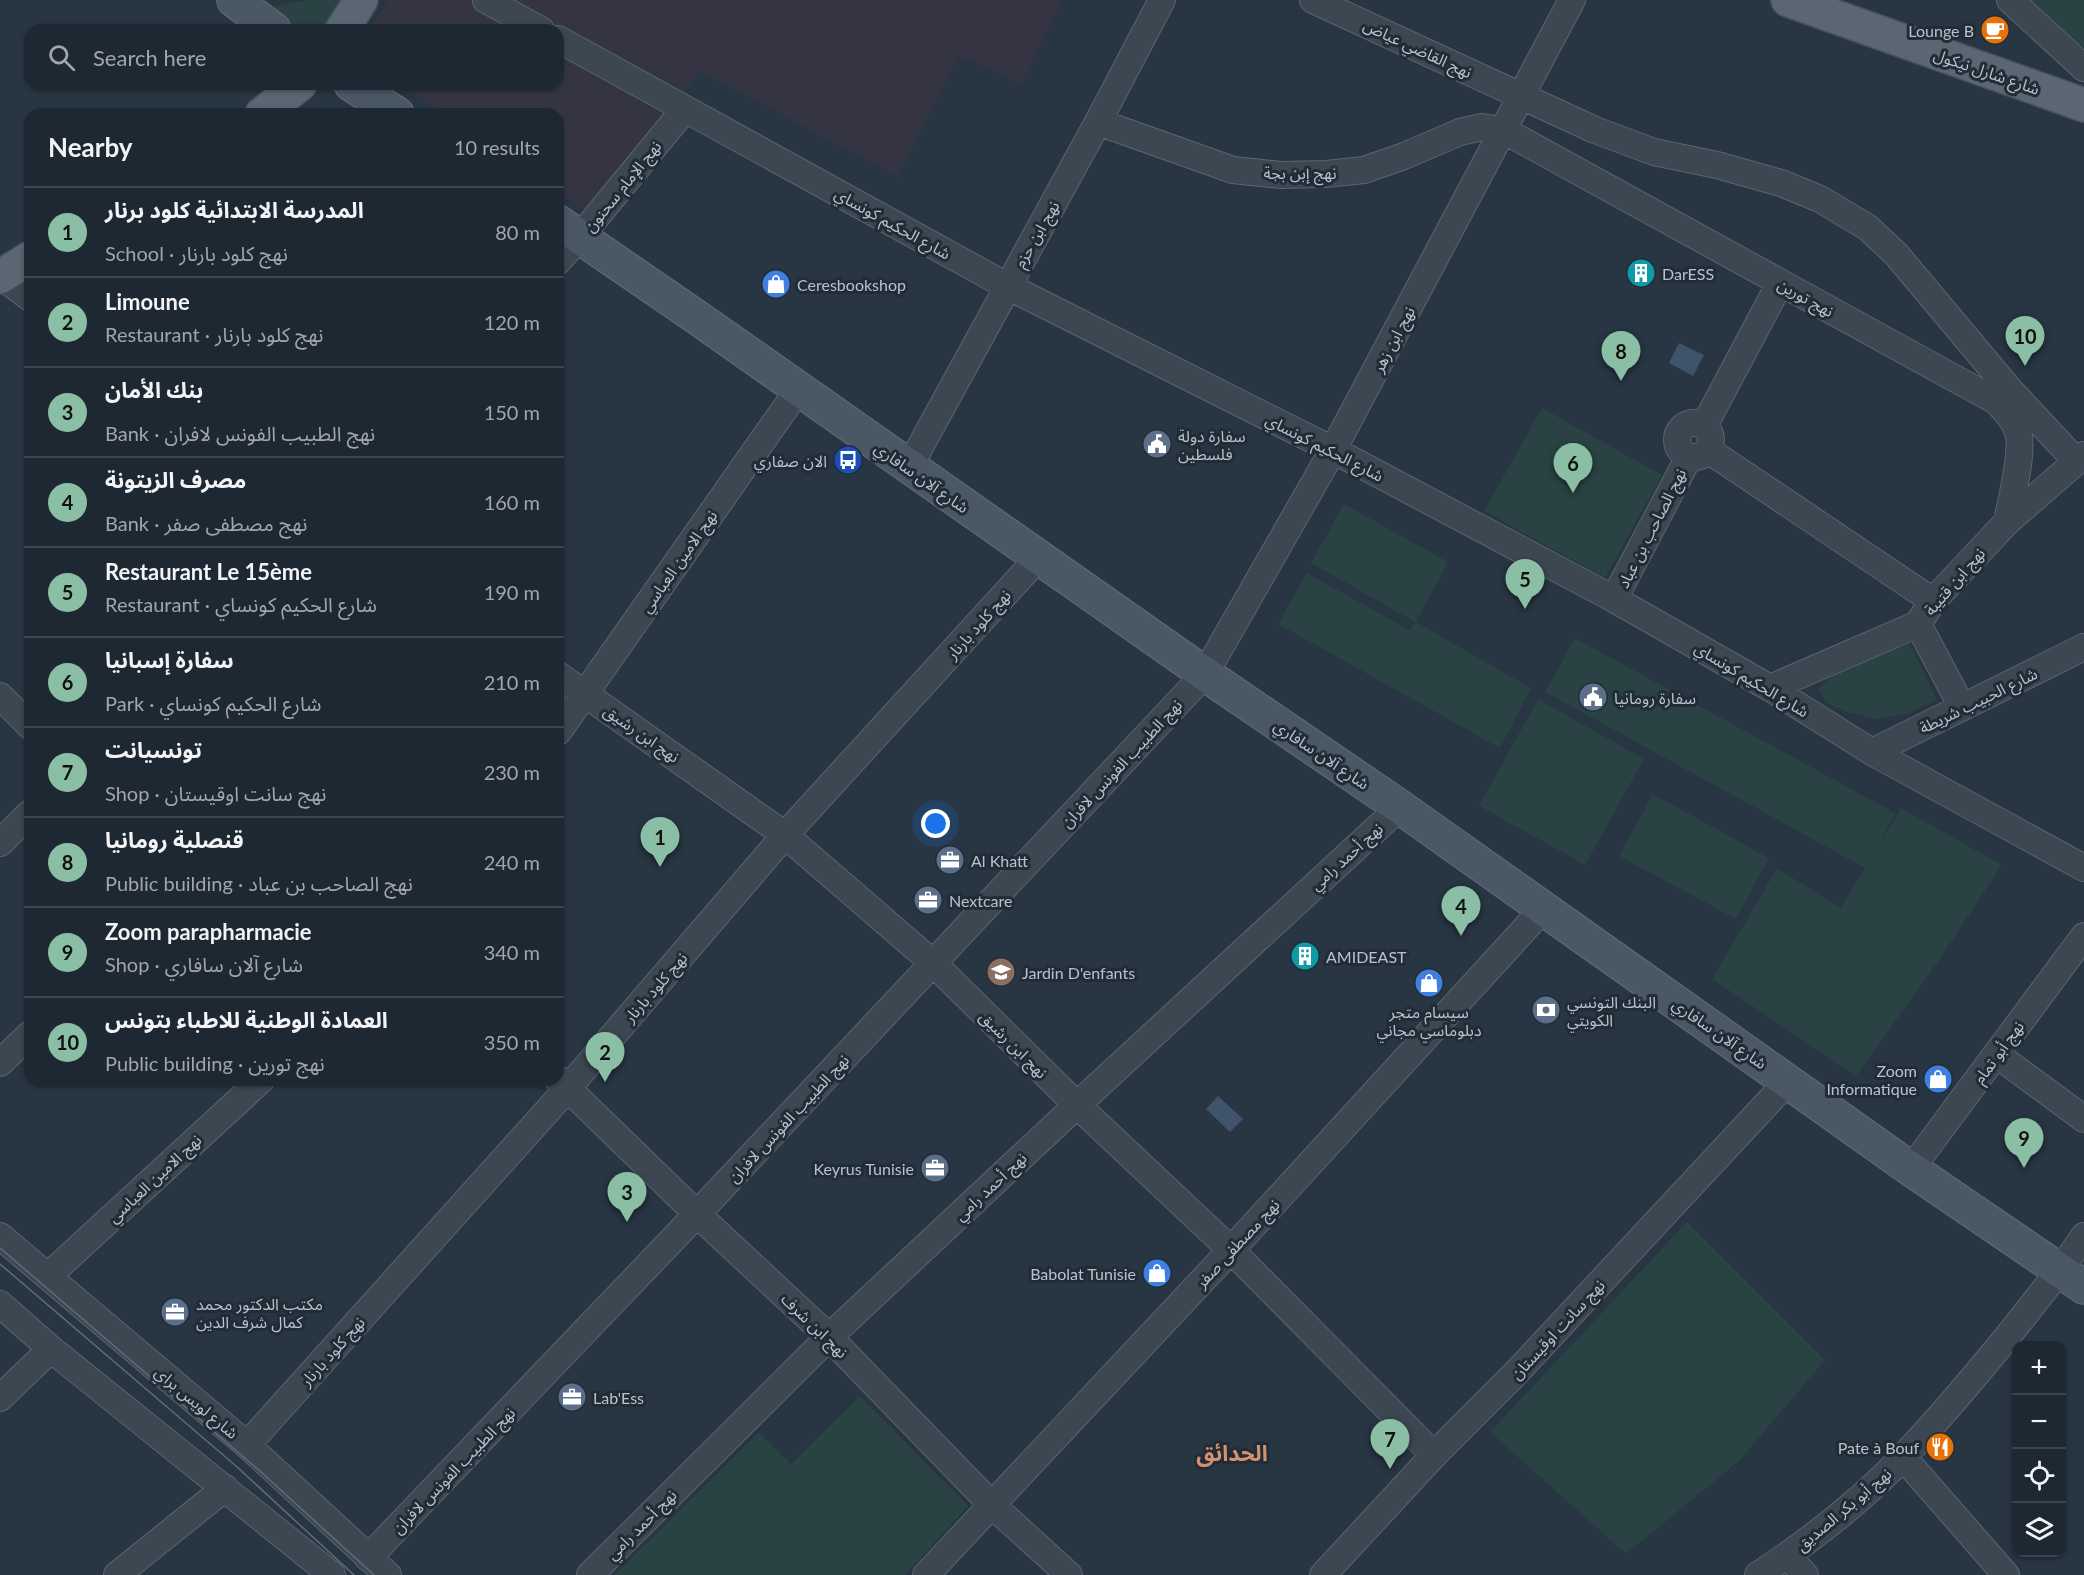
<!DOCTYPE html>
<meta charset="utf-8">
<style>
body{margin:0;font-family:Lato,"Noto Sans Arabic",sans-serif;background:#26303a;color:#f1f3f6}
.controls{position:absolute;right:18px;bottom:18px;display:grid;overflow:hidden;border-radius:12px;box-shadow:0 2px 4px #0004}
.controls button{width:54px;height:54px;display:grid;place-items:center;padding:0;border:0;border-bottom:2px solid #3c444d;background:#1e2832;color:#f1f3f6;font:30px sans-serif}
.you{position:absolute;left:936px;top:824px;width:21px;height:21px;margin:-15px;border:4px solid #fff;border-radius:50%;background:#1a73e8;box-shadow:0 0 0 9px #1a73e833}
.badge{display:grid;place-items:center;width:39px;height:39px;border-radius:50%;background:#8abfa5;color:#111;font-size:20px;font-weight:700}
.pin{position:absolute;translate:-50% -50px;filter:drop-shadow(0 2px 3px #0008)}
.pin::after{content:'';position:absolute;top:32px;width:21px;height:18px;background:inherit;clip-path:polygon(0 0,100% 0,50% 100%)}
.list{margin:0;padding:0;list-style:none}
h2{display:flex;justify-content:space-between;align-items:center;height:78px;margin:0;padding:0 24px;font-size:26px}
h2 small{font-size:20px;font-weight:400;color:#a1a6ac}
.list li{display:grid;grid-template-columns:39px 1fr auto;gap:18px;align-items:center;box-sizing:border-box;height:90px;padding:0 24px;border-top:2px solid #3c444d}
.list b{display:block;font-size:22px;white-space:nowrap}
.list p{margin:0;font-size:20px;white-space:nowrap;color:#a1a6ac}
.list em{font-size:20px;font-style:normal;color:#a1a6ac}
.icon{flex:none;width:33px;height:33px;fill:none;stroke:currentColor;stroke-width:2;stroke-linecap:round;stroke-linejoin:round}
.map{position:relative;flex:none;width:2084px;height:1575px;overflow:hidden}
.search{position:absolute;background:#1e2832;box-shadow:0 2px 4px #0004;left:24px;top:24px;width:540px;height:66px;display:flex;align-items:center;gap:15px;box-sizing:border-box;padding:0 21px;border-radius:18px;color:#a1a6ac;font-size:22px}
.panel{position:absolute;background:#1e2832;box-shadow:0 2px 4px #0004;left:24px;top:108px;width:540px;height:978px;border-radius:18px}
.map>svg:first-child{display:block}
.medical{fill:#353443}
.green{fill:#2a4243}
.water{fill:#3f546b}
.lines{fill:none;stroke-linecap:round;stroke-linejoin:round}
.street-casing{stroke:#5a656f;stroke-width:28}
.secondary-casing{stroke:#5a656f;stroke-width:36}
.primary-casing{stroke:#46505b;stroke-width:36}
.street{stroke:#3c4752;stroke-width:26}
.secondary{stroke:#4a5765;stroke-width:33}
.primary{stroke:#5a6672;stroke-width:33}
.tram{stroke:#5e6c79;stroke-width:1.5}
.labels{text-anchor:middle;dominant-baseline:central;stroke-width:6;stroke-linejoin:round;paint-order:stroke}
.poi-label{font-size:16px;fill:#b9c2cc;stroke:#212c37;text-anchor:start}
.street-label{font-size:16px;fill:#b9c2cc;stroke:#212c37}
.district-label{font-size:22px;font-weight:bold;fill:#d3916d;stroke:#212c37}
</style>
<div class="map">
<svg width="2084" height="1575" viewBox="0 0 2084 1575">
<rect width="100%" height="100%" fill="#283542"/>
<path class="medical" d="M388,0h675l-41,84 -63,-28 -62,121 -196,-106 -116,140 -27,-19v-78h-114l-43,-30h157v-54h-185v-7z"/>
<path class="green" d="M309,0h34l-19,30h-39l-37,-27 28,3z
M2021,0h63v46h-9z
M1542,408l120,67 -57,103 -121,-67z
M1344,504l104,58 -32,60 115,66 -31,60 -222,-124 29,-51 103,57 5,-8 -104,-59z
M1575,638l320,175 -15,31 21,-36 101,57 -65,98 -81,113 -144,-97 65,-111 64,40 24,-40 -320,-176z
M1910,644l27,56 -30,14 -30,5 -30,-7 -22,-10 -7,-14 24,-20z
M1538,699l106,60 -59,106 -106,-59z
M1653,794l116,64 -33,61 -117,-63z
M1687,1222l138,138 -85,100 -114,94 -136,-122z
M860,1396l108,110 -63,69h-291l145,-143 32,32z"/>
<path class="water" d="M1679,343l25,12 -11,21 -24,-13z
M1218,1096l25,23 -13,13 -24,-23z"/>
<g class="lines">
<g class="street-casing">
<path id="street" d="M486,0l55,30
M1313,0l282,130 59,22 63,13 64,18 39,16 47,28 29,27 113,135 67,72
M2010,0l74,68
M558,39l449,247 326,164 281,149 156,89 102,64 212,116
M1098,122l135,48 48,5 45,-1 38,-4 40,-14 56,-24 22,-5 21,3 493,271c9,10 18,18 22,31 6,19 -7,69 -11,90
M558,261l21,-23 106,-129
M1,276l29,22
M1677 440a17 17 0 1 1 34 0a17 17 0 1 1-34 0Z
M1704,426l76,-143
M1708,450l225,151
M909,467l189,-345 64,-122
M1614,599l75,-142
M1918,624l44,83
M558,675l227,160 148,128 144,142 154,145 203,205
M1770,688l148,-64 15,-23 74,-79 77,-67
M0,696l30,30
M558,732l240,-342
M1872,752l212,-105
M0,843l30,-30
M1996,1054l88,65
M0,1063l30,-29
M558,1079l139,135 132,123 162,167 78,71
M1911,1169l173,-233
M0,1236l247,209 141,130
M48,1276l213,-196
M0,1304l51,45 281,226
M0,1398l51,-49
M247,1445l321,-357 217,-253 254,-278
M1903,1457l103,118
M1788,1556l17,19
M368,1558l329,-344 508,-540 128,-224 239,-450
M117,1575l108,-87
M590,1575l239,-238 248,-232 323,-298
M926,1575l305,-325 313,-342
M1323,1575l111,-120 82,-82 272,-292
M1758,1575c52,-34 103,-74 146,-119 34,-36 67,-75 99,-114 28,-35 56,-69 81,-106"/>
</g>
<g class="secondary-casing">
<path id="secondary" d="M234,0l40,30
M351,84l46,30
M558,222l137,94 510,358 195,133 511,362 173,118"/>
</g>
<g class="primary-casing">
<path id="primary" d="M1788,0l296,105
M342,30l19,-30
M262,114l38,-30
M0,277l30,-19"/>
</g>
<use href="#street" class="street"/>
<use href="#secondary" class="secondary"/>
<use href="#primary" class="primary"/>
<path class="tram" d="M0,1248l261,224 113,103
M0,1264l236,202 118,109"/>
</g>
<defs>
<g id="cafe-disc" transform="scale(1.5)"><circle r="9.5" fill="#e8710a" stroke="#212c37"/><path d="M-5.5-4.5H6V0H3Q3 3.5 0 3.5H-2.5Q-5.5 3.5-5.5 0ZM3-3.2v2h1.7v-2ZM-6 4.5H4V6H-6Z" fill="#fff"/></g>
<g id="building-disc" transform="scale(1.5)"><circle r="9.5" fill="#0f9aa8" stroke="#212c37"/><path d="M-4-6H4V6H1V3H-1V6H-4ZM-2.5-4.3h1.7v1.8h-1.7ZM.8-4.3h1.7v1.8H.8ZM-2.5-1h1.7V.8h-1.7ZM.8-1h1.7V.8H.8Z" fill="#fff"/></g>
<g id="shop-disc" transform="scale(1.5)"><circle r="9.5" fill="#3f7fe0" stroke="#212c37"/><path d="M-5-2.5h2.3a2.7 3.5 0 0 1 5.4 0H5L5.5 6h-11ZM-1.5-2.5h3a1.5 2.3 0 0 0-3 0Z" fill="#fff"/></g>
<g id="civic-disc" transform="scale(1.5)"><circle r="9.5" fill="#5c6f8a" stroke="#212c37"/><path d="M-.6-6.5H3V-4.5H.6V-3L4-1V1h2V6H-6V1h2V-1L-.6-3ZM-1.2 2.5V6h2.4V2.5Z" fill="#fff"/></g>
<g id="bus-disc" transform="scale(1.5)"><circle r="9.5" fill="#1a4fb4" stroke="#212c37"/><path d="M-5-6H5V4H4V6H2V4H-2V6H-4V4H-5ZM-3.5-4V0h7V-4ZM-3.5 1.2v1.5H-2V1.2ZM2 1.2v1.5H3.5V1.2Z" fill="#fff"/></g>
<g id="office-disc" transform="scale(1.5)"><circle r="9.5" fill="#5c6f8a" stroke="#212c37"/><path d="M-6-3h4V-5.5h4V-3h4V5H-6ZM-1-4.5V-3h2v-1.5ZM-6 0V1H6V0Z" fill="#fff"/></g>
<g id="school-disc" transform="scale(1.5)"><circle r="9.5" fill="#8d6e63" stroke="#212c37"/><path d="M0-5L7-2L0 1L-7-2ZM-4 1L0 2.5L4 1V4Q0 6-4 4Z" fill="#fff"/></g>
<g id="bank-disc" transform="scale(1.5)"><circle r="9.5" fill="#5c6f8a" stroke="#212c37"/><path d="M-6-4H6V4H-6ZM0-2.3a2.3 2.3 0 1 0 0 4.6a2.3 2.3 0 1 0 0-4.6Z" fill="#fff"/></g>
<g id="restaurant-disc" transform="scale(1.5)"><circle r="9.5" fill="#e8710a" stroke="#212c37"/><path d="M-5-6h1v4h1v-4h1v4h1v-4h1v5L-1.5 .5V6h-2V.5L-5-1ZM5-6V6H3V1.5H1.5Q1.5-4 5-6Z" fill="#fff"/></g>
</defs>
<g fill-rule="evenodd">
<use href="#cafe-disc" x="1995" y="30"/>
<use href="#building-disc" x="1641" y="273"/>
<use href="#shop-disc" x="776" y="284"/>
<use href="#civic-disc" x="1157" y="444"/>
<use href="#bus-disc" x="848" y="460"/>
<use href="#civic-disc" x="1593" y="697"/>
<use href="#office-disc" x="950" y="860"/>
<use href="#office-disc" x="928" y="900"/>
<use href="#building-disc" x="1305" y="956"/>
<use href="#school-disc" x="1001" y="972"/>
<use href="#shop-disc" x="1429" y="983"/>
<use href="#bank-disc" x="1546" y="1010"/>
<use href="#shop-disc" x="1938" y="1079"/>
<use href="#office-disc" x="935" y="1168"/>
<use href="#shop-disc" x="1157" y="1273"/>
<use href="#office-disc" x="175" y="1312"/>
<use href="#office-disc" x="572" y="1397"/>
<use href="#restaurant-disc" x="1940" y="1447"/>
</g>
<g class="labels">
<g class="poi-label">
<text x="1974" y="30" text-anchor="end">Lounge B</text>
<text x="1662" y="273">DarESS</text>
<text x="797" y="284">Ceresbookshop</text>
<text x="1178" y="435">سفارة دولة<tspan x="1178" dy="18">فلسطين</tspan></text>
<text x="827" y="460" text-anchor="end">الان صفاري</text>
<text x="1614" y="697">سفارة رومانيا</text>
<text x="971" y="860">Al Khatt</text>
<text x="949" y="900">Nextcare</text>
<text x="1326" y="956">AMIDEAST</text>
<text x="1022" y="972">Jardin D'enfants</text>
<text x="1567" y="1001">البنك التونسي<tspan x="1567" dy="18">الكويتي</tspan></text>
<text x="1429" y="1011" text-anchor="middle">سيسام متجر<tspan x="1429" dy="18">دبلوماسي مجاني</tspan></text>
<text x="1917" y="1070" text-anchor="end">Zoom<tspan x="1917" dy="18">Informatique</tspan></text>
<text x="914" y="1168" text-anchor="end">Keyrus Tunisie</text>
<text x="1136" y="1273" text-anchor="end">Babolat Tunisie</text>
<text x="196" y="1303">مكتب الدكتور محمد<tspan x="196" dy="18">كمال شرف الدين</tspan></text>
<text x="593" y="1397">Lab'Ess</text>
<text x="1919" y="1447" text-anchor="end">Pate à Bouf</text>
</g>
<g class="street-label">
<text transform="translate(1418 48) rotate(25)">نهج القاضي عياض</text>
<text transform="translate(1987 71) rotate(19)">شارع شارل نيكول</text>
<text x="1300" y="172">نهج إبن بجة</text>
<text transform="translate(622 186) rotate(-51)">نهج الإمام سحنون</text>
<text transform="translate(893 223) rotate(29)">شارع الحكيم كونساي</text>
<text transform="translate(1036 234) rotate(-60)">نهج ابن حزم</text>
<text transform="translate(1806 297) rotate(29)">نهج تورين</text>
<text transform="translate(1393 339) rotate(-62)">نهج ابن زهر</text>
<text transform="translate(1325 447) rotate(27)">شارع الحكيم كونساي</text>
<text transform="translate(922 477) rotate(35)">شارع آلان سافاري</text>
<text transform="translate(1651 528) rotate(-63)">نهج الصاحب بن عباد</text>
<text transform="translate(678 561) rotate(-55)">نهج الامين العباسي</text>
<text transform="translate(1954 581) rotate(-49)">نهج ابن قتيبة</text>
<text transform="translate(978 624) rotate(-48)">نهج كلود بارنار</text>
<text transform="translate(1752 679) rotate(31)">شارع الحكيم كونساي</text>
<text transform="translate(1978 700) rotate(-26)">شارع الحبيب شريطة</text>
<text transform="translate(642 733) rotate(35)">نهج ابن رشيق</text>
<text transform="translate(1322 754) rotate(34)">شارع آلان سافاري</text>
<text transform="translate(1121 763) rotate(-47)">نهج الطبيب الفونس لافران</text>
<text transform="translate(1346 856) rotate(-42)">نهج أحمد رامي</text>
<text transform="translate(655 987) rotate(-49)">نهج كلود بارنار</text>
<text transform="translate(1720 1033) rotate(35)">شارع آلان سافاري</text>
<text transform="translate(1014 1044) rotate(45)">نهج ابن رشيق</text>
<text transform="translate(1998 1052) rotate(-54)">نهج أبو تمام</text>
<text transform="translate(788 1118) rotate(-47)">نهج الطبيب الفونس لافران</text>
<text transform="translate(154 1178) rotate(-43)">نهج الامين العباسي</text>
<text transform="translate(990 1186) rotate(-43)">نهج أحمد رامي</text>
<text transform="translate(1237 1243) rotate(-47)">نهج مصطفى صفر</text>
<text transform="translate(815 1325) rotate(44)">نهج ابن شرف</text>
<text transform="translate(1557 1329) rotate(-47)">نهج سانت اوقيستان</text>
<text transform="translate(332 1351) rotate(-48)">نهج كلود بارنار</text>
<text transform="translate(197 1402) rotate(40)">شارع لويس براي</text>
<text transform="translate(453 1470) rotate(-46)">نهج الطبيب الفونس لافران</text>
<text transform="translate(1843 1509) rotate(-40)">نهج أبو بكر الصديق</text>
<text transform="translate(641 1524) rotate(-45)">نهج أحمد رامي</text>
</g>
<g class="district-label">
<text x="1232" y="1452">الحدائق</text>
</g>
</g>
</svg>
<div class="controls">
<button>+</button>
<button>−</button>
<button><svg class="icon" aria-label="locate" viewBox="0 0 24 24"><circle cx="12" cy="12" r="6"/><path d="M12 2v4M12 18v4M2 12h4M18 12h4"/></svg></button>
<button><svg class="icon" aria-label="layers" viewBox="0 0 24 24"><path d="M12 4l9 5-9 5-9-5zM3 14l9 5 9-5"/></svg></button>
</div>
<div class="you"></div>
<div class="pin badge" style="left:660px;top:867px">1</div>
<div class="pin badge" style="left:605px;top:1082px">2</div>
<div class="pin badge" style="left:627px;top:1222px">3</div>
<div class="pin badge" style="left:1461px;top:936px">4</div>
<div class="pin badge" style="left:1525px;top:609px">5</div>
<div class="pin badge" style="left:1573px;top:493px">6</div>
<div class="pin badge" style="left:1390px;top:1469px">7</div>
<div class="pin badge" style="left:1621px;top:381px">8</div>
<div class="pin badge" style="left:2024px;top:1168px">9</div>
<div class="pin badge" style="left:2025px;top:366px">10</div>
<div class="search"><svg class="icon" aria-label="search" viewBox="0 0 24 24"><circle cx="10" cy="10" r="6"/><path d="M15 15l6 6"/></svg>Search here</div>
<section class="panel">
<h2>Nearby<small>10 results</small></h2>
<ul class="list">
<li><span class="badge">1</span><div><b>المدرسة الابتدائية كلود برنار</b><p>School · نهج كلود بارنار</p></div><em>80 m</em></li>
<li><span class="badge">2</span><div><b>Limoune</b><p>Restaurant · نهج كلود بارنار</p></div><em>120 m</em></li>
<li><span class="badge">3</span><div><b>بنك الأمان</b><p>Bank · نهج الطبيب الفونس لافران</p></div><em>150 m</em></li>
<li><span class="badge">4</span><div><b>مصرف الزيتونة</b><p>Bank · نهج مصطفى صفر</p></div><em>160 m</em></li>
<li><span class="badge">5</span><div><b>Restaurant Le 15ème</b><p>Restaurant · شارع الحكيم كونساي</p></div><em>190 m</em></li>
<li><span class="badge">6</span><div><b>سفارة إسبانيا</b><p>Park · شارع الحكيم كونساي</p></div><em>210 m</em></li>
<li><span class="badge">7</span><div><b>تونسيانت</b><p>Shop · نهج سانت اوقيستان</p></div><em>230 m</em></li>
<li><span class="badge">8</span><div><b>قنصلية رومانيا</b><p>Public building · نهج الصاحب بن عباد</p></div><em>240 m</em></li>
<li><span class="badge">9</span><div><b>Zoom parapharmacie</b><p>Shop · شارع آلان سافاري</p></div><em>340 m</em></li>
<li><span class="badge">10</span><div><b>العمادة الوطنية للاطباء بتونس</b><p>Public building · نهج تورين</p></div><em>350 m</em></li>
</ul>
</section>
</div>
